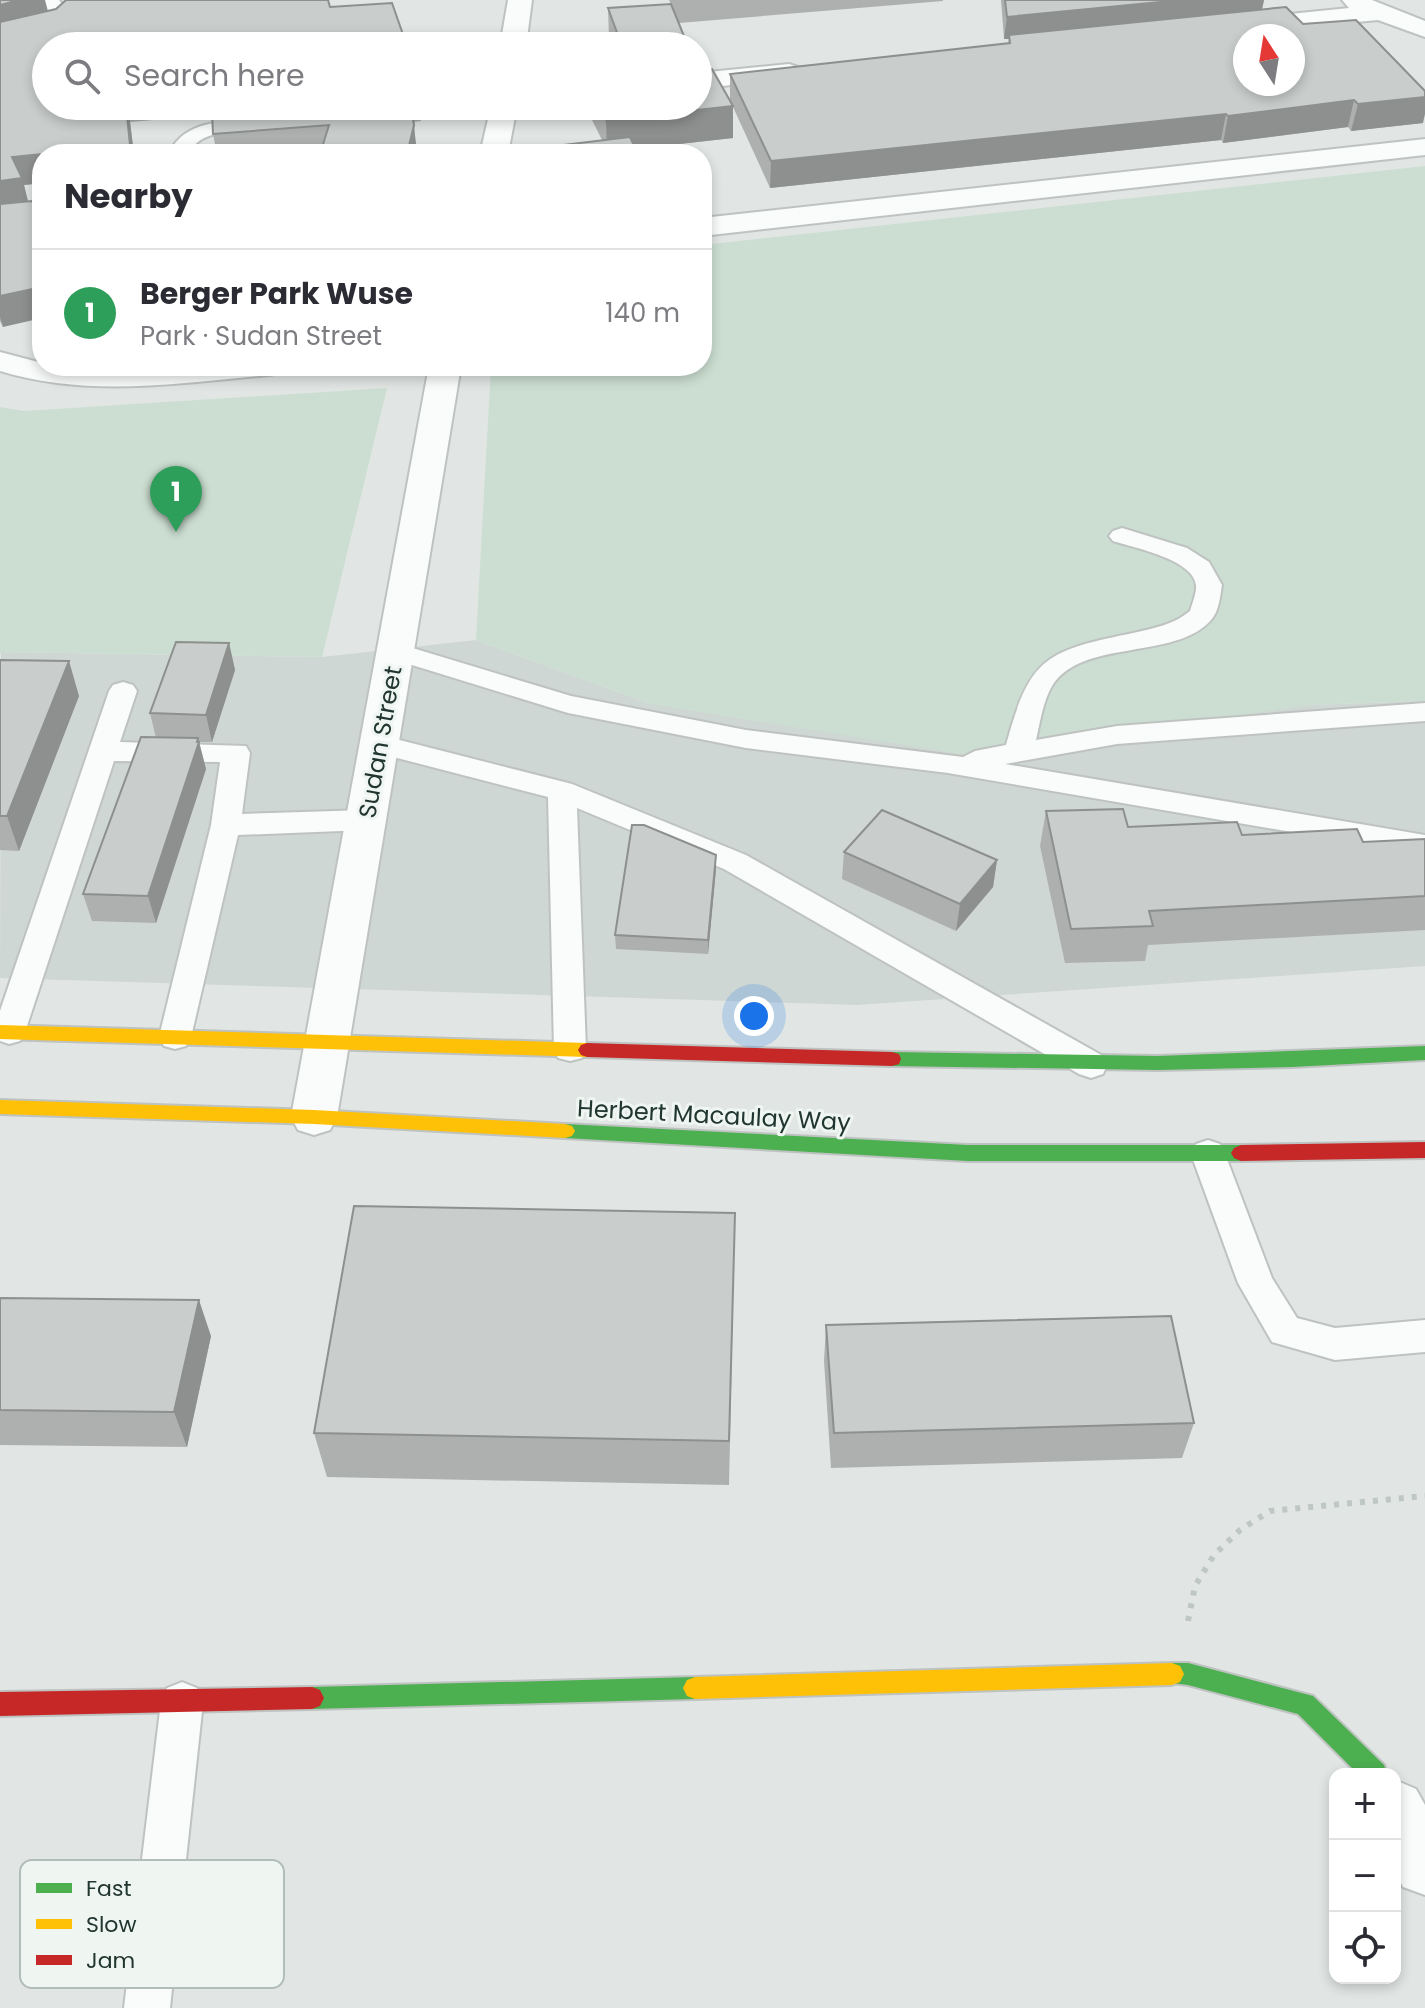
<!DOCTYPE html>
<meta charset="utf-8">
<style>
body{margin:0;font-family:Poppins,sans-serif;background:#f7f7f7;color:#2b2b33}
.controls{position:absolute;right:24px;bottom:24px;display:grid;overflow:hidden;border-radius:16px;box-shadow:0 4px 12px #0003}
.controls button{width:72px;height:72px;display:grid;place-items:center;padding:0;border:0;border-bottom:2px solid #e1e1e2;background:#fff;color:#2b2b33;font:40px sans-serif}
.compass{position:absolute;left:1233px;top:24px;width:72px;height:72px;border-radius:50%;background:#fff;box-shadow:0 4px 12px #0003;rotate:348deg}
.you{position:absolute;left:754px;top:1016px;width:28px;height:28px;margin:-20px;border:6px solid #fff;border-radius:50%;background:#1a73e8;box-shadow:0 0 0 12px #1a73e833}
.badge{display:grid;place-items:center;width:52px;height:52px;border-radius:50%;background:#2563eb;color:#fff;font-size:26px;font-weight:700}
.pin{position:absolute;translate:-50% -66px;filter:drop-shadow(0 2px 4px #0008)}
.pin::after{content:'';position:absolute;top:42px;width:28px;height:24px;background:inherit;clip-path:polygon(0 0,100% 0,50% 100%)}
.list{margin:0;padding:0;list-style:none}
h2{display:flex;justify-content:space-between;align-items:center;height:104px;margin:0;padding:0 32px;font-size:34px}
h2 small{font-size:26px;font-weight:400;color:#7c7c81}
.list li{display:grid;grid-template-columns:52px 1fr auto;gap:24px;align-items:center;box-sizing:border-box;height:128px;padding:0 32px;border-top:2px solid #e1e1e2}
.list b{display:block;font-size:30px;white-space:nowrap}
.list p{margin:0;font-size:26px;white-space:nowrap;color:#7c7c81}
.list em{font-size:26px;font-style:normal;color:#7c7c81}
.icon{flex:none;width:44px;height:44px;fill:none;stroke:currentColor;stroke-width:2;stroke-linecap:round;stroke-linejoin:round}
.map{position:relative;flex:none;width:1425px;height:2008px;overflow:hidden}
.search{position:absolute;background:#fff;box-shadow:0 4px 12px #0003;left:32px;top:32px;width:680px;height:88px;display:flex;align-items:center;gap:20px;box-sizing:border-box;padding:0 28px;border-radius:44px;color:#7c7c81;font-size:30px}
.panel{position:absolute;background:#fff;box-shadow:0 4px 12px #0003;left:32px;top:144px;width:680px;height:232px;border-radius:32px}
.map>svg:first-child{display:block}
.built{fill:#cfd7d4}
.green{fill:#ccded1}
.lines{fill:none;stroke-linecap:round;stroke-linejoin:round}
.lane-casing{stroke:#bec3c1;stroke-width:4}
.street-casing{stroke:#bec3c1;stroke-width:4}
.fast-casing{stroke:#bec3c1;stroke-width:4}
.slow-casing{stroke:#bec3c1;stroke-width:4}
.jam-casing{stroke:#bec3c1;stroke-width:4}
.path{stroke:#bfc7c5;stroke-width:6;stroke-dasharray:5 8;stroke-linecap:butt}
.lane{fill:#fafbfb;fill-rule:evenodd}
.street{fill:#fafbfb;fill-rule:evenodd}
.fast{fill:#4caf50;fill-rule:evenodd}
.slow{fill:#ffc107;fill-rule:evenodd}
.jam{fill:#c62828;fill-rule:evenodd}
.wall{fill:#adb0af}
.shaded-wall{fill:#8d908e}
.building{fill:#c9cdcb;stroke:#8d908e;stroke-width:2;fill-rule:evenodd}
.labels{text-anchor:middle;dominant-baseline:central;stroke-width:6;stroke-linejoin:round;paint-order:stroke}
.street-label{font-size:24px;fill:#223631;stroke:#eff6f2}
.key{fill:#eff6f2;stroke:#b2bcb8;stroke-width:2}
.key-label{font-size:22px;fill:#223631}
</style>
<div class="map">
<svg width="1425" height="2008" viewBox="0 0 1425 2008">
<rect width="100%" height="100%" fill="#e1e6e4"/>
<path class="built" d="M476,640l175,64 657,1 117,-4v265l-568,39 -857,-27 1,-326 321,5z"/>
<path class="green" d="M1425,166v535l-117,4 -334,51 -323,-52 -175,-64 15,-274h211v-121z
M387,388l-65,269 -320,-5 -2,2v-247l24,4z"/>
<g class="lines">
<g class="lane-casing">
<path id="lane" d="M40,0h19l12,15 -2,11 -9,7 -60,14v-10l48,-12 6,-5z
M256,118l7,2 3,4 -3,4c-24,6 -63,-1 -74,26h-20c14,-34 55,-32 87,-36z
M1122,528l65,20 22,14 13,23c-2,12 -3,26 -11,35 -36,41 -129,18 -159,66 -9,15 -12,37 -16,54l81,-14 308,-23v18l-308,23 -112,20 420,71v20l-477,-82 -202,-25 -178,-35 -182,-56 -3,-6 3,-6 10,-2 175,53 175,34 217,27 12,-6 31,-6c24,-88 39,-94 127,-112 21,-5 40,-8 57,-22 2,-7 7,-19 6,-26 -3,-26 -62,-37 -83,-44l-4,-5 4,-5z
M123,682l10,3 4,6 -17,51 126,4 4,7 -8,61 124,-4 10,3 5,7 -5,7 -10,3 -128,5 -47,202 -5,9 -11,3 -11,-3 -5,-9 52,-212 9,-63 -106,-1 -89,271 -5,9 -11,3 -9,-3v-30l109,-320 4,-6z
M380,735l192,49 174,71 357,201 4,9 -4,9 -12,4 -12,-4 -355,-205 -147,-61 9,241 -4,9 -12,3 -12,-3 -4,-9 -6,-252 -178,-46 -4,-7 4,-7z
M1208,1140l12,4 5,10 47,124 25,40 38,10 90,-8v32l-90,8 -63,-18 -34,-59 -47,-129 5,-10z
M182,1682l15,6 6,14 -33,306h-46l37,-306 6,-14z"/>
</g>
<g class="street-casing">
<path id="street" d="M508,0h24l-6,46h-26z
M1342,0h30l53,21v16l-47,-17 -138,13 -9,-2 -3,-5 3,-5 9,-2 109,-11z
M789,64l9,3 4,5 -4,5 -100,12v-16z
M491,106h26l-9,48h-28z
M1425,139v16l-723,81v-18z
M0,352l42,11v3h243l-5,7 -11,2c-90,8 -181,23 -269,-4z
M429,366h32l-124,751 -7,13 -16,5 -16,-5 -7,-13z
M1395,1780l21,9 9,16v90l-22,-8 -8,-16z"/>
</g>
<g class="fast-casing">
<path id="fast" d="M1425,1046v14l-133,7 -134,3 -266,-4 -7,-2 -2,-5 2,-5 7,-2 266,4z
M565,1124l403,21h273l7,3 3,5 -3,5 -7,3h-273l-403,-23 -7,-2 -3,-5 3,-5z
M1172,1663h16l125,33 71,69 3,9h-29l-60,-60 -110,-29 -24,-3 -4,-8 4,-8z
M695,1677l8,3 4,8 -4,8 -8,3 -383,10 -8,-3 -4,-8 4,-8 8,-3z"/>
</g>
<g class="slow-casing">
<path id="slow" d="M0,1025l587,18 6,2 3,5 -3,5 -6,2 -587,-18z
M0,1100l314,10 251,14 7,2 3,5 -3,5 -7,2 -251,-14 -314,-10z
M1172,1663l8,3 4,8 -4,8 -8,3 -477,14 -8,-3 -4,-8 4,-8 8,-3z"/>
</g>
<g class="jam-casing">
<path id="jam" d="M587,1043l305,9 7,2 2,5 -2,5 -7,2 -305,-9 -6,-2 -3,-5 3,-5z
M1425,1142v16l-184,3 -7,-3 -3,-5 3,-5 7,-3z
M312,1687l8,3 4,8 -4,8 -8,3 -312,7v-24z"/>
</g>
<path class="path" d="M1188,1621l7,-35 19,-31 26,-25 30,-19 155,-15"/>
<use href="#lane" class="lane"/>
<use href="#street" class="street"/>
<use href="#fast" class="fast"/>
<use href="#slow" class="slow"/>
<use href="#jam" class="jam"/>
</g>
<path class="wall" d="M0,0l46,106h373l2,15 -8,1 4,32h-200l-4,-20 -1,-19 -82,7 4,32h-92v29l-18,2 4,16 -25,126 -3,-6z
M669,0h274v1l-264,22 9,23h-76l-3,-7 -1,-31 63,-4z
M1001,0h263l-2,10 41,14 120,99 -72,8 -3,-4 -125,16 -2,-3 -451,48 -37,-81v31l-97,11 2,5h-84v-8l48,-6 -13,-26v-8h109l32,-6v-26l278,-31 1,-4h-5z
M229,643l6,27 -23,72h-13l7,27 -50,154 -64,-2 -9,-27 73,-156 -6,-25z
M0,660l79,36 -60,155 -19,-1z
M1046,811l82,16 235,15 62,-3v91l-277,15 -3,16 -80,2 -25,-117z
M844,852l153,8 -4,27 -37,44 -114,-52z
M716,869l-8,85 -92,-5 -1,-14z
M735,1213l-6,272 -402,-8 -13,-44z
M0,1298l211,38 -24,111 -187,-2z
M826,1325l368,98 -12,35 -351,10 -7,-107z"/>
<path class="shaded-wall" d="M19,0h26l5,19 -50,15v-29z
M1181,0h83l-3,14 -252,21v4h-5l3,-22z
M1425,97v17l-2,9 -72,8 7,-27z
M1354,100l-6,27 -125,16 5,-27z
M126,106h1l3,16 4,32h-91z
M214,106h97l-95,16z
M733,106v32l-126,14 -1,-32z
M1226,114l-5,26 -451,48 1,-27z
M414,125l3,29h-10z
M42,154v29l-18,2 5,21 -29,5v-30l12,-24z
M42,287v31l-39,9 -3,-10v-21z
M229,643l6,27 -23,72 -6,-27z
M69,661l10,35 -60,155 -12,-35z
M198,738l8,31 -50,154 -8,-27z
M716,855v14l-8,85v-14z
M997,860l-4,27 -37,44 4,-27z
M199,1300l12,36 -24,111 -13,-35z"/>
<path class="building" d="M0,0h19l-19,5z
M66,0h262l2,7 62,-4 15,43h-361v60h80l4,39 -118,12 10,21 -22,3v-159l56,-13z
M1005,0h176l-174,17z
M671,4l17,42h-66l-14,-38z
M1286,7l17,17 53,-4 69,71v6l-67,7 -4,-4 -126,16 -2,-2 -455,47 -41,-87 280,-31 -1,-8zM1245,36h48v48h-48z
M712,69l21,37 -127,14 -7,-14h99v-36z
M247,106h164l3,19 -7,29h-87l9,-29 -116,9 -1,-22z
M630,137l8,17h-81l-3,-8z
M32,201l10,19v67l-42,9v-92z
M176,642l53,1 -23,72 -56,-2z
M0,660l69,1 -62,155h-7z
M141,737l57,1 -1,4h2l-51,154 -65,-2z
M1123,809l5,18 109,-5 5,13 115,-6 6,13 62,-3v57l-276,15 4,15 -82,3 -25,-118z
M882,810l115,50 -37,44 -116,-52z
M632,825h12l72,30 -8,85 -93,-5z
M354,1206l381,7 -6,228 -415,-8z
M0,1298l199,2 -25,112 -174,-2z
M1171,1316l23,107 -360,10 -8,-108z"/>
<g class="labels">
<g class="street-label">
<text transform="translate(380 742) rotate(-80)">Sudan Street</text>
<text transform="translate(714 1115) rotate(3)">Herbert Macaulay Way</text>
</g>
</g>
<rect x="20" y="1860" width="264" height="128" rx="12" class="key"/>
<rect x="36" y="1883" width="36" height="10" fill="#4caf50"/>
<rect x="36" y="1919" width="36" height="10" fill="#ffc107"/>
<rect x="36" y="1955" width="36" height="10" fill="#c62828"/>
<g class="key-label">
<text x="86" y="1896">Fast</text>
<text x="86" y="1932">Slow</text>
<text x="86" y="1968">Jam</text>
</g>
</svg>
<div class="controls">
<button>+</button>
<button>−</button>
<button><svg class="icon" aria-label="locate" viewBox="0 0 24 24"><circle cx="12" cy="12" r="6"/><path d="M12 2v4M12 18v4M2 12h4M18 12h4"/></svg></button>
</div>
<svg class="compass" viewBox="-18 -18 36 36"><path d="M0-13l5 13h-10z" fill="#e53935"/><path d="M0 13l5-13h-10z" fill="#7c7c81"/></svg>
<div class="you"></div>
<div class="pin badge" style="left:176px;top:532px;background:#2e9e5b">1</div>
<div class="search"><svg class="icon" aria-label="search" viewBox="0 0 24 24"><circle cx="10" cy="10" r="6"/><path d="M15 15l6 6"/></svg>Search here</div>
<section class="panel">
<h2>Nearby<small></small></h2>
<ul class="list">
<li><span class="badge" style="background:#2e9e5b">1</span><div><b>Berger Park Wuse</b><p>Park · Sudan Street</p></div><em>140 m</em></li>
</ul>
</section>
</div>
